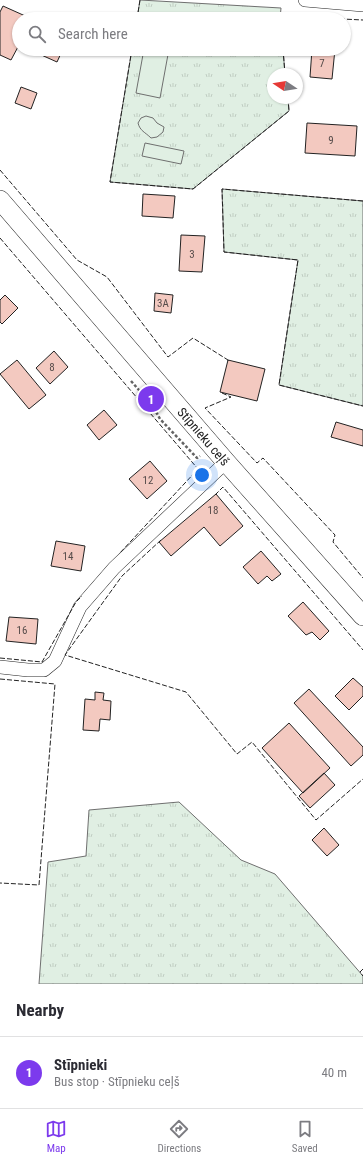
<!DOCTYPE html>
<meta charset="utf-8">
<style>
body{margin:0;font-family:"Roboto Condensed",sans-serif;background:#f2f2f3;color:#2b2b33}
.compass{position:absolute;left:267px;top:68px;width:36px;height:36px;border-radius:50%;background:#fff;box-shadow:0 1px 3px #0004;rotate:282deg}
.you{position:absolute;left:202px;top:475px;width:14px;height:14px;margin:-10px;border:3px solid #fff;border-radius:50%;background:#1a73e8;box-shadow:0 0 0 6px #1a73e833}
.badge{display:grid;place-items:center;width:26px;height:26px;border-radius:50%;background:#7c3aed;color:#fff;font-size:13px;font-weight:700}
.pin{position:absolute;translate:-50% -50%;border:2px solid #fff;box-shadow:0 1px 4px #0006}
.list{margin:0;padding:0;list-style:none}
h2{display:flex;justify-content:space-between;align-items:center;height:52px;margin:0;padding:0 16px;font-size:17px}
h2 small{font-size:13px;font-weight:400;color:#7c7c81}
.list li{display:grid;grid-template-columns:26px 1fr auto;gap:12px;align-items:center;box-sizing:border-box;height:72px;padding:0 16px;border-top:1px solid #e1e1e2}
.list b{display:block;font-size:15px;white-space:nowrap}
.list p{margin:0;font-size:13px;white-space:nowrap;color:#7c7c81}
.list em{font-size:13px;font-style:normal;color:#7c7c81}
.icon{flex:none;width:22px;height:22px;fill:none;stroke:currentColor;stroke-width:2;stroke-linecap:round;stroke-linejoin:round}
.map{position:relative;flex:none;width:363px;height:984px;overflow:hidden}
.search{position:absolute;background:#fff;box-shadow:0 1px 3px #0004;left:12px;right:12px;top:12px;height:44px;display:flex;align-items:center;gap:10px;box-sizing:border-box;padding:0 14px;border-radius:22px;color:#7c7c81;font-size:15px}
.sheet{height:124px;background:#fff}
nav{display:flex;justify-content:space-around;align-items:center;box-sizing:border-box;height:56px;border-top:1px solid #e1e1e2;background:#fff;font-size:11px;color:#7c7c81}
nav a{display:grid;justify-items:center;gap:2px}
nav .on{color:#7c3aed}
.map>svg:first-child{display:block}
.grass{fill:url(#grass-tufts);stroke:#6f6f6f}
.park{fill:#e0efe3;stroke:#6f6f6f}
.building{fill:#f3c9c0;stroke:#222}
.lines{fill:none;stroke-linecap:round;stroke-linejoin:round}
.minor-casing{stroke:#222;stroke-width:14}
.secondary-casing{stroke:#222;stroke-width:20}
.path{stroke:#646464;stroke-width:2.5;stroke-dasharray:3 2;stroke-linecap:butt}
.minor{stroke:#fff;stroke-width:13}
.secondary{stroke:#fff;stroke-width:19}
.fence{stroke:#222;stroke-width:1;stroke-dasharray:5 2;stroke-linecap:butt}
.labels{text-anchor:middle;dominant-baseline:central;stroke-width:3;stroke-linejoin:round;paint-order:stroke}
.number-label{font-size:11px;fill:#564c4a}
.street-label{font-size:13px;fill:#222;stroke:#fff}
</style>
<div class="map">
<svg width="363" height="984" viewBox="0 0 363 984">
<defs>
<pattern id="grass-tufts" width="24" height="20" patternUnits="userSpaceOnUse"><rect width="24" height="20" fill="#e0efe3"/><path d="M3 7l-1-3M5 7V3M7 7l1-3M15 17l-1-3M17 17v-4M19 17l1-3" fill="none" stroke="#c0cdc2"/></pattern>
</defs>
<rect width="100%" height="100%" fill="#fff"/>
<path class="grass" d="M140,0l141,8 -1,11h-143z
M132,49h151l2,25h-12v24h15l1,13 -96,78 -83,-7z
M222,189l141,12v205l-84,-21 19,-125 -74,-8z
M179,802l62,58 34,14 88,102v8h-324l9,-122 38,-6 3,-46z"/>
<path class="park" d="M144,49h25l-9,49 -24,-5z
M146,116l7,2 4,5 7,4 -1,5 -6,5 -6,1c-6,-6 -11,-7 -13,-15l3,-5z
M145,143l39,8 -3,13 -39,-8z"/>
<path class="building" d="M3,6l29,13h-13v26l-8,15 -11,-5v-43z
M28,49h35l-6,13z
M312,49h23l-3,30 -22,-2z
M21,87l16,6 -6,16 -16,-6z
M307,123l50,3 -2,30 -50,-3z
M143,194l32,2 -2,22 -31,-2z
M181,235l24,1 -3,36 -23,-1z
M155,293l18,2 -2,18 -17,-2z
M5,295l13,13 -16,16 -2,-2v-22z
M54,351l14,16 -18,17 -14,-16z
M17,360l29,35 -17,14 -29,-35z
M228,360l37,9 -8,32 -37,-9z
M104,410l13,15 -18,15 -12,-15z
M336,422l27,8v16l-32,-9z
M150,461l17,20 -20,18 -18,-20z
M216,494l27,32 -23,20 -16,-19 -33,29 -12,-14z
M56,541l29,5 -4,25 -30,-5z
M261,551l20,23 -9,7 -5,-5 -9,8 -15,-17z
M303,602l26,29 -9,9 -8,-8 -6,3 -18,-19z
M9,617l29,2 -2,25 -30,-3z
M353,678l10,9v9l-14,14 -14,-14z
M309,689l54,58v8l-12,11 -57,-63z
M95,692l9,1 -1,7 8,1 -1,19 -10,-1 -1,12 -16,-1 2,-31 10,1z
M289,723l41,45 -27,25 -41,-45z
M324,773l11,12 -25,23 -11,-12z
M324,828l15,17 -12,11 -15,-16z"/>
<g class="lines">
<g class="minor-casing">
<path id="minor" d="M305,0l58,5
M0,667l28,3h16l11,-9 25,-54 34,-39 112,-106"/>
</g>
<g class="secondary-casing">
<g id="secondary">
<path id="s1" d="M0,200l226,262 137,154"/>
</g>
</g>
<path class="path" d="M131,381l22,25 7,13 37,39 3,-2"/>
<use href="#minor" class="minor"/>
<use href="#secondary" class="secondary"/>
<path class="fence" d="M137,19l3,-19
M280,19v-3l83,4
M132,49l-22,133 83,7 96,-78 -1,-13
M283,49l2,25
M0,170l77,90 30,17 61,80 25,-19 35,22v1
M363,201l-141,-12 2,63 74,8 -19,125 84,21
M0,238l198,231 -79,85
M222,393l9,4 -26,11 52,55 6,-5 72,77 -2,7 30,36
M215,495l8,-8 140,163
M161,540l-39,36 -57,79 121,37 51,62 15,-12 64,78 47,-41
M0,658l42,4 34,-60 6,-6
M0,679l55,5 -16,201 -39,-2
M363,969l-3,3 3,4"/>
</g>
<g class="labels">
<g class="number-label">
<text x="322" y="63">7</text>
<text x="331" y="140">9</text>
<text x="192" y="254">3</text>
<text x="163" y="303">3A</text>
<text x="52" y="367">8</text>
<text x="148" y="480">12</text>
<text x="213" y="510">18</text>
<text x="68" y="556">14</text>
<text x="22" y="630">16</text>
</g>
<g class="street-label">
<text stroke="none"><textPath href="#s1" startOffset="312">Stīpnieku ceļš</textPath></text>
</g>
</g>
</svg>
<svg class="compass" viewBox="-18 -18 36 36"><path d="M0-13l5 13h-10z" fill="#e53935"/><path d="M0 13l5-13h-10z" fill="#7c7c81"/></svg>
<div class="you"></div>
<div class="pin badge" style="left:151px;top:399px">1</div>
<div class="search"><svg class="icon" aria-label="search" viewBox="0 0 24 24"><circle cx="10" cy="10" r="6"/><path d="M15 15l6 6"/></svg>Search here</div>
</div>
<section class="sheet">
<h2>Nearby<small></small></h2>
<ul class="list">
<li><span class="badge">1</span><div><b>Stīpnieki</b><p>Bus stop · Stīpnieku ceļš</p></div><em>40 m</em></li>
</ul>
</section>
<nav>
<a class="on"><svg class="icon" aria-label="map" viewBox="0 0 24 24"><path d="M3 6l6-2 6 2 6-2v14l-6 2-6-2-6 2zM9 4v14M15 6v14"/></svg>Map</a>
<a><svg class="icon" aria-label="directions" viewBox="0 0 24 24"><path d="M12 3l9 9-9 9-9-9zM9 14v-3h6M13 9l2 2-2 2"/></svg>Directions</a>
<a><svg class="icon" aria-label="saved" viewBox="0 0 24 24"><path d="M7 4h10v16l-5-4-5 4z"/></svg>Saved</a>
</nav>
